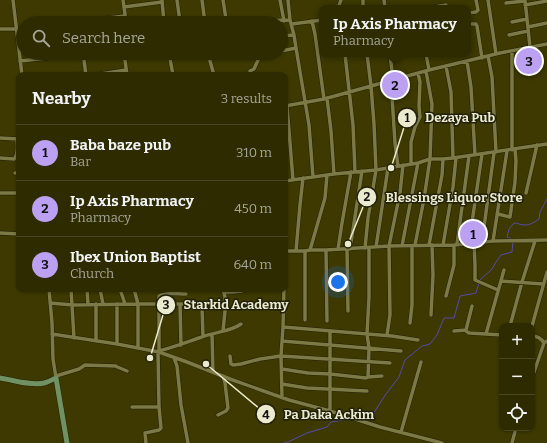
<!DOCTYPE html>
<meta charset="utf-8">
<style>
body{margin:0;font-family:Bitter,serif;background:#36330b;color:#f1f3f6}
.controls{position:absolute;right:12px;bottom:12px;display:grid;overflow:hidden;border-radius:8px;box-shadow:0 1px 3px #0004}
.controls button{width:36px;height:36px;display:grid;place-items:center;padding:0;border:0;border-bottom:1px solid #494723;background:#2e2b01;color:#f1f3f6;font:20px sans-serif}
.you{position:absolute;left:338px;top:282px;width:14px;height:14px;margin:-10px;border:3px solid #fff;border-radius:50%;background:#1a73e8;box-shadow:0 0 0 6px #1a73e833}
.badge{display:grid;place-items:center;width:26px;height:26px;border-radius:50%;background:#bca0f2;color:#111;font-size:13px;font-weight:700}
.pin{position:absolute;translate:-50% -50%;border:2px solid #fff;box-shadow:0 1px 4px #0006}
.popup{position:absolute;left:319px;top:5px;width:152px;height:52px;box-sizing:border-box;display:grid;place-content:center;border-radius:8px;background:#2e2b01;filter:drop-shadow(0 1px 3px #0005);font-size:13px;white-space:nowrap;color:#a7a799}
.popup b{font-size:15px;color:#f1f3f6}
.popup::after{content:'';position:absolute;left:50%;top:100%;margin-left:-8px;border:8px solid transparent;border-top-color:#2e2b01}
.list{margin:0;padding:0;list-style:none}
h2{display:flex;justify-content:space-between;align-items:center;height:52px;margin:0;padding:0 16px;font-size:17px}
h2 small{font-size:13px;font-weight:400;color:#a7a799}
.list li{display:grid;grid-template-columns:26px 1fr auto;gap:12px;align-items:center;box-sizing:border-box;height:56px;padding:0 16px;border-top:1px solid #494723}
.list b{display:block;font-size:15px;white-space:nowrap}
.list p{margin:0;font-size:13px;white-space:nowrap;color:#a7a799}
.list em{font-size:13px;font-style:normal;color:#a7a799}
.icon{flex:none;width:22px;height:22px;fill:none;stroke:currentColor;stroke-width:2;stroke-linecap:round;stroke-linejoin:round}
.map{position:relative;flex:none;width:547px;height:443px;overflow:hidden}
.search{position:absolute;background:#2e2b01;box-shadow:0 1px 3px #0004;left:16px;top:16px;width:272px;height:44px;display:flex;align-items:center;gap:10px;box-sizing:border-box;padding:0 14px;border-radius:22px;color:#a7a799;font-size:15px}
.panel{position:absolute;background:#2e2b01;box-shadow:0 1px 3px #0004;left:16px;top:72px;width:272px;height:220px;border-radius:8px}
.map>svg:first-child{display:block}
.lines{fill:none;stroke-linecap:round;stroke-linejoin:round}
.stream{stroke:#584aab;stroke-width:1}
.street-casing{stroke:#222006;stroke-width:4.5}
.secondary-casing{stroke:#222006;stroke-width:6}
.street{stroke:#7c7947;stroke-width:3.5}
.secondary{stroke:#709161;stroke-width:5}
.leader{fill:none;stroke:#ebeacf;stroke-width:1.5}
.callout-dot{fill:#ebeacf;stroke:#21200b;stroke-width:1.5}
.mark-label{font-size:12px;text-anchor:middle;font-weight:bold;fill:#111}
.callout-label{font-size:13px;text-anchor:middle;font-weight:bold;fill:#ebeacf;stroke:#21200b;stroke-width:3;stroke-linejoin:round;paint-order:stroke}
</style>
<div class="map">
<svg width="547" height="443" viewBox="0 0 547 443">
<rect width="100%" height="100%" fill="#3d3901"/>
<g class="lines">
<path class="stream" d="M512,239l-5,-2 2,-8 5,-6c3,0 7,2 11,2 5,0 10,-3 14,-6l1,-7 7,-13
M480,280l1,-1 11,-10 4,-7 5,-7 11,-3 1,-10
M352,417l1,-2 4,3
M365,420h3l7,-9 11,-17 13,-17 6,-17 17,-14 8,-2 7,-9 7,-17h10l6,-22 16,-3 3,-10
M284,443l4,-1 19,-9 20,-6 4,-5 18,-3"/>
<g class="street-casing">
<path id="street" d="M13,0l9,75
M162,0l2,23
M177,0l3,22
M202,0l3,23
M223,0l3,19
M280,0l4,21
M384,0l1,8
M488,0l8,54
M525,0l5,47
M506,3l19,-2
M525,5l22,-4
M124,7l38,-5
M338,8l3,-8
M339,8h24
M363,8v-8
M428,8l18,-3
M468,13l8,-1 2,-2 -2,-10
M90,20l35,-4v-2l-2,-14
M312,21l3,13 9,65
M512,22l15,-3
M138,23h2
M176,23l45,-4 35,2 34,-1
M292,24l30,-4
M471,24h5l1,2 5,32
M528,27l19,-4
M0,29h16
M509,35l19,-4
M281,36l13,-1 -4,-15 -2,-20
M296,48l13,77 4,52
M281,51l15,-3 -2,-13
M512,51v99
M83,53l3,22
M124,53l3,22
M169,53l4,22
M209,53l1,8 4,14
M345,54l8,71 2,47
M367,54l4,32
M390,54l3,26
M426,54l3,16
M488,56l4,21 4,75
M20,61l74,-8
M467,61l4,26 4,68
M446,66l5,26 2,66
M74,75l12,-2
M94,75l32,-5
M251,75l-1,-4 4,-2 5,-11 6,-5
M391,81l4,62 3,23
M327,98l4,33 3,43
M285,106l39,-7 105,-29 71,-17 47,-9
M287,106l6,74
M0,138l18,1
M0,158l14,1c5,-5 3,-14 3,-20
M411,164v-22l4,-15 5,-10 -1,-11 1,-24 -2,-9
M15,173h4
M285,181l49,-7 42,-4 42,-7 12,-4h13l10,-1 94,-14
M0,193h19
M526,193l11,-48
M498,214l12,3 5,-35 1,-21 -1,-12
M0,233l19,1
M493,241l14,-90
M474,242l1,24v14l23,10
M482,242l12,-89
M469,243l13,-89
M457,244l12,-88
M415,245l9,-46 6,-40 2,-55 -6,-33
M429,245l13,-70 1,-16
M443,245l10,-58 3,-29
M402,246l16,-83
M376,247l12,-79
M365,248l3,-30 8,-48 -2,-46 -3,-38
M338,249l4,-26 9,-51
M347,249l1,62
M350,249l12,-78
M310,250l15,-52 2,-23
M326,250l1,71
M285,251h20l5,-1h16l63,-4 65,-1 39,-4 54,-1
M296,251l4,-46 3,-27
M501,281l42,3
M49,289l3,34 1,36 3,19
M71,289l3,49
M87,289l1,15
M100,289l3,15
M120,289l5,15
M134,289l4,15v44
M224,292c8,0 16,1 23,-3
M446,296l8,-31v-20
M50,303l23,2 65,-1h62l2,3 1,29
M180,304l1,41
M472,306l-6,24v1l3,2 33,2
M431,315l2,-40 -1,-30
M305,320v-69
M410,323l2,-18v-59
M510,326l12,-44 13,-41
M532,326l15,-54
M283,327l109,9 26,4
M223,331l2,-20v-14l-2,-8
M330,331v80
M454,331l12,-1
M52,334l65,10 42,8 28,10 43,17 59,21 41,11 50,16 62,16
M212,334l1,38
M486,334l18,-64
M387,335l3,-20 -1,-69 11,-53 3,-28
M532,336c5,0 9,2 12,7
M96,341v-37
M282,341l119,10
M117,344v-40
M159,351c15,-4 28,-9 43,-14 12,-5 28,-5 39,-13
M159,352v-56c8,-4 18,-2 27,-2
M230,356l1,8 2,1 8,-1 19,-5 21,-3 109,7
M174,358l3,8 4,39 7,38
M115,366l12,5
M282,369l26,4 22,1 36,4 2,-1 1,-29 -2,-14 2,-37v-49
M56,376l23,-7 6,-4 31,1
M368,377l14,-1
M532,378l12,-35 3,-2
M282,384l25,4 60,3
M282,397l-1,-41 2,-29 1,-38
M132,407h27
M218,415l8,-4 2,-3 -3,-25 -2,-7
M401,432l20,-70
M146,443l-1,-10 14,-3 2,-2 -2,-21 -1,-55
M512,443l4,-15"/>
</g>
<g class="secondary-casing">
<path id="secondary" d="M0,378c14,2 30,8 44,5 4,-1 8,-3 12,-5l11,65"/>
</g>
<use href="#street" class="street"/>
<use href="#secondary" class="secondary"/>
</g>
<path class="leader" d="M391 168L407 118M348 244L367 197M150 358L166 305M206 364L266 414"/>
<g class="callout-dot">
<circle cx="391" cy="168" r="4"/>
<circle cx="348" cy="244" r="4"/>
<circle cx="150" cy="358" r="4"/>
<circle cx="206" cy="364" r="4"/>
<circle cx="407" cy="118" r="10"/>
<circle cx="367" cy="197" r="10"/>
<circle cx="166" cy="305" r="10"/>
<circle cx="266" cy="414" r="10"/>
</g>
<g class="mark-label">
<text x="407" y="122">1</text>
<text x="367" y="201">2</text>
<text x="166" y="309">3</text>
<text x="266" y="419">4</text>
</g>
<g class="callout-label">
<text x="460" y="122">Dezaya Pub</text>
<text x="454" y="202">Blessings Liquor Store</text>
<text x="236" y="309">Starkid Academy</text>
<text x="329" y="419">Pa Daka Ackim</text>
</g>
</svg>
<div class="controls">
<button>+</button>
<button>−</button>
<button><svg class="icon" aria-label="locate" viewBox="0 0 24 24"><circle cx="12" cy="12" r="6"/><path d="M12 2v4M12 18v4M2 12h4M18 12h4"/></svg></button>
</div>
<div class="you"></div>
<div class="pin badge" style="left:473px;top:234px">1</div>
<div class="pin badge" style="left:395px;top:85px">2</div>
<div class="popup"><b>Ip Axis Pharmacy</b>Pharmacy</div>
<div class="pin badge" style="left:529px;top:61px">3</div>
<div class="search"><svg class="icon" aria-label="search" viewBox="0 0 24 24"><circle cx="10" cy="10" r="6"/><path d="M15 15l6 6"/></svg>Search here</div>
<section class="panel">
<h2>Nearby<small>3 results</small></h2>
<ul class="list">
<li><span class="badge">1</span><div><b>Baba baze pub</b><p>Bar</p></div><em>310 m</em></li>
<li><span class="badge">2</span><div><b>Ip Axis Pharmacy</b><p>Pharmacy</p></div><em>450 m</em></li>
<li><span class="badge">3</span><div><b>Ibex Union Baptist</b><p>Church</p></div><em>640 m</em></li>
</ul>
</section>
</div>
